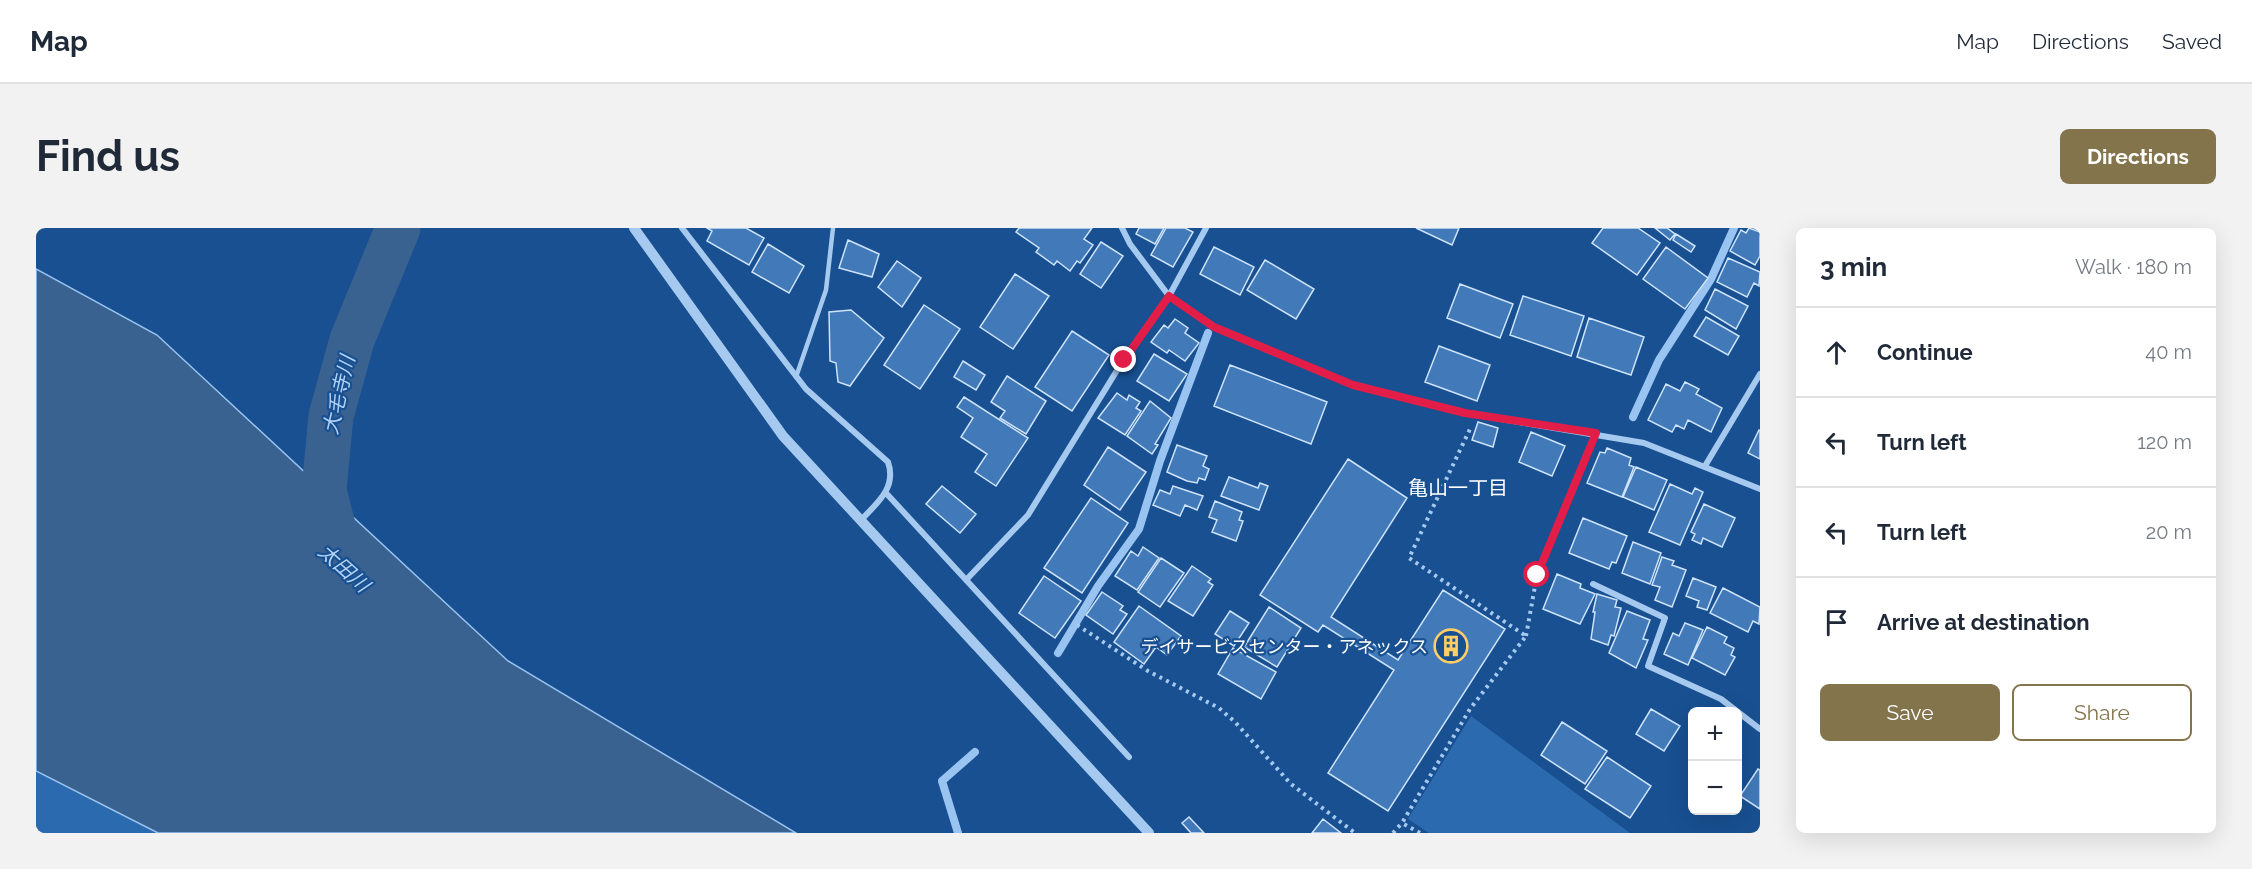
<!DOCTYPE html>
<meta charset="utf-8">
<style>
body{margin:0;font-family:Raleway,"Noto Sans JP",sans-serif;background:#f2f2f3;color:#1f2937}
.controls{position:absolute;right:18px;bottom:18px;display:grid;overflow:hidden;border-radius:9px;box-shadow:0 6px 24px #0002}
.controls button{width:54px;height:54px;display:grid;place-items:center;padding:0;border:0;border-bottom:2px solid #e0e1e3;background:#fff;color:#1f2937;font:30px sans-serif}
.stop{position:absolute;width:18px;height:18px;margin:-14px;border:4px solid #e11d48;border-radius:50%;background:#fff}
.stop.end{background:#e11d48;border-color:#fff;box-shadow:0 2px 6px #0008}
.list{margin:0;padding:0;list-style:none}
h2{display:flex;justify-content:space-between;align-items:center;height:78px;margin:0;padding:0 24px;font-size:26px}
h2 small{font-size:20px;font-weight:400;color:#747a83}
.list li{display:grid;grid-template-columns:39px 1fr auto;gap:18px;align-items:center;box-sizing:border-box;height:90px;padding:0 24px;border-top:2px solid #e0e1e3}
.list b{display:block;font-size:22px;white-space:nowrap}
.list em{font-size:20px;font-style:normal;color:#747a83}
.actions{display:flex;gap:12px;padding:18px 24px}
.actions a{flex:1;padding:14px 0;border:2px solid #84744c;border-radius:9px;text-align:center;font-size:21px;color:#84744c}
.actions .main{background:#84744c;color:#fff}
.icon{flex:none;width:33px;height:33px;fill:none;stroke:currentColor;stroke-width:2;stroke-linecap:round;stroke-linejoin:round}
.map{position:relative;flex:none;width:1724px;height:605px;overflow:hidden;border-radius:9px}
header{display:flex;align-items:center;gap:36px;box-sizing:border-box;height:84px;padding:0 30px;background:#fff;border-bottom:2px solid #e0e1e3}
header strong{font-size:28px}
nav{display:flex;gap:33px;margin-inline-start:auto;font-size:21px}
.intro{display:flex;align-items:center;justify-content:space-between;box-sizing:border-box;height:144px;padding:0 36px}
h1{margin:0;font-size:42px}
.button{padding:15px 27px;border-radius:9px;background:#84744c;color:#fff;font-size:21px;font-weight:700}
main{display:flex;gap:36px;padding:0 36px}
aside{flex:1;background:#fff;border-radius:9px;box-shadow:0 6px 24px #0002}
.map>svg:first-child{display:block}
.green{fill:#2b6aaf}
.water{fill:#3a6291;stroke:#99c4f2;stroke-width:1.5}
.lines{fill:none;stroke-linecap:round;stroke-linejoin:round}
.stream{stroke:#99c4f2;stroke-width:8}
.river{stroke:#3a6291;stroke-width:45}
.building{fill:#4179b9;stroke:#cde3fb;stroke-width:1.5}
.path{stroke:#a6c9ef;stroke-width:4;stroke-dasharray:3 4.5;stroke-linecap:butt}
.service{stroke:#a6c9ef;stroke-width:4.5}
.minor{stroke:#a6c9ef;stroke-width:6}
.tertiary{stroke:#a6c9ef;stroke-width:10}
.route{stroke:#e11d48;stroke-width:8}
.labels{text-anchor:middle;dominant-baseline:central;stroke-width:4.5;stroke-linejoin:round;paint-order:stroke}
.poi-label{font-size:18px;fill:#fff;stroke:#185091;text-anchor:end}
.water-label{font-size:20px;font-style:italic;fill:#b2d3f6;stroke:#185091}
.neighbourhood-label{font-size:20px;fill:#fff;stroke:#185091}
</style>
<header>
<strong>Map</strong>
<nav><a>Map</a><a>Directions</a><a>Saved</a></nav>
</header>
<div class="intro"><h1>Find us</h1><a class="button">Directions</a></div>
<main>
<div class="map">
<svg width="1724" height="605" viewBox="0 0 1724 605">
<rect width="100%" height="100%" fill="#185091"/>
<path class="green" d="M1435,488l159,117h-201l-21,-14z
M0,543l122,62h-122z"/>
<path class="water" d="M0,41l121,66 351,326 288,172h-638l-122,-62z"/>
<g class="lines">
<path class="stream" d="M1597,189l26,-57 52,-81 23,-51
M1022,425l40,-67 41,-57 21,-68 48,-128
M922,605l-16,-52 33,-29"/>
<path class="river" d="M303,322l-15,-60 7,-74 21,-76 46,-112"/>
</g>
<path class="building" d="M671,0h39l18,10 -15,27 -42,-24 5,-10z
M983,0h73l-8,11 9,6 -13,18 -3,-2 -7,10 -13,-10 -3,4 -18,-13 3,-4 -23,-16z
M1103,0h25l-9,16 -19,-10z
M1130,0h19l8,4 -20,35 -22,-12z
M1380,0h43l-7,17z
M1567,0h35l22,15 -23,32 -45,-32z
M1619,0h12l8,6 -5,6z
M1713,0l11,4v24l-5,9 -25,-14 11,-21 5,3z
M1640,6l19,12 -4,6 -18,-12z
M812,12l31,14 -7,23 -33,-9z
M1065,14l22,14 -22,32 -21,-14z
M732,16l36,22 -15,27 -37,-21z
M1178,19l40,20 -14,28 -40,-21z
M1630,19l42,31 -23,31 -42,-30z
M1692,30l32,14 -1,14 -5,-3 -7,14 -30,-15z
M1229,32l49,29 -18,30 -49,-29z
M861,33l24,17 -19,29 -24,-20z
M979,46l34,22 -36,53 -33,-22z
M1424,56l53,20 -13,34 -53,-20z
M1679,61l33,17 -12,23 -31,-19z
M1487,68l61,20 -13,40 -61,-21z
M888,77l36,24 -40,60 -36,-24z
M815,82l33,28 -34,48 -12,-4 -2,-19 -6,-2 -1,-49z
M1670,89l33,19 -11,19 -34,-19z
M1553,90l55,19 -13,38 -54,-18z
M1139,91l13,9 -3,5 14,10 -14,18 -16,-11 -2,3 -16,-11 13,-17 4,3z
M1036,103l37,24 -37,56 -37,-24z
M1403,118l51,19 -13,36 -52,-19z
M1118,126l33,20 -18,27 -32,-20z
M927,133l22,14 -9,15 -22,-13z
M1194,137l97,37 -16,42 -97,-38z
M971,148l39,25 -20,33 -26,-16 5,-7 -14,-9z
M1649,154l14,7 -3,5 26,14 -11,24 -23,-12 -4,9 -8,-4 -4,7 -24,-12 18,-36 14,7z
M1081,165l10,7 2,-5 11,7 -4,6 5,3 -16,24 -27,-17z
M928,169l64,41 -32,48 -21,-14 12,-18 -26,-17 12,-19 -16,-11z
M1114,173l21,17 -16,26 3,1 -6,9 -25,-18z
M1442,194l20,6 -5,19 -21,-7z
M1723,202l1,1v28l-12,-6z
M1495,204l34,14 -13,30 -33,-14z
M1141,217l30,11 -4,10 6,3 -4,11 -6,-2 -2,5 -10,-2 -20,-9z
M1072,219l38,25 -26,38 -36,-25z
M1571,220l24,10 -2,7 5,2 -12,30 -35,-14 13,-31 5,1z
M1312,231l59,39 -76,119 67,43 45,-70 62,39 -117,182 -60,-38 66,-103 -71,-45 -5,7 -58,-37z
M1600,239l31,13 -13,30 -31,-13z
M1193,249l29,11 2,-5 8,3 -9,24 -38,-14z
M1634,256l22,10 3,-6 8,4 -23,53 -31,-13z
M906,258l34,28 -16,19 -34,-29z
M1137,258l30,10 -6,14 -12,-5 -5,11 -27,-11 7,-15 10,4z
M1055,270l37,25 -46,70 -38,-25z
M1179,273l27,11 -3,8 4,1 -7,20 -24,-9 5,-12 -8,-3z
M1668,276l31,14 -13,29 -19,-9 -2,6 -9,-4 3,-6 -4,-2z
M1547,290l44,18 -11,27 -4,-1 -3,7 -40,-16z
M1597,314l28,11 -11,31 -28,-11z
M1107,319l16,11 -22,32 -22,-14 16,-25 7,5z
M1626,329l12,4 -2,4 14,5 -14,37 -17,-7 5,-13 -8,-2z
M1125,330l23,15 -24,34 -22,-15z
M1156,338l19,13 -3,3 5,3 -20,31 -25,-15z
M1521,346l24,10 -1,4 15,6 -15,30 -37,-15z
M1008,348l37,25 -26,37 -36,-25z
M1657,350l23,9 -9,23 -10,-3 2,-6 -13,-5z
M1687,360l37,19 -1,17 -6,-3 -5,11 -38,-19z
M1066,364l21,14 -3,4 7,4 -14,20 -27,-19z
M1561,366l20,6 -2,7 6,1 -7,28 -3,-1 -3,10 -17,-6 4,-27h-2z
M1103,378l42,30 -14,19 -11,-8 -12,17 -30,-22z
M1233,379l32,21 -24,39 -33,-20z
M1194,383l19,12 -15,23 -19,-12z
M1591,383l23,9 -7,19 5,1 -12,28 -27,-15z
M1649,395l18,7 -15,35 -24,-11 9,-21 6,3z
M1671,399l20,10 -3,6 10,5 -3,7 4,2 -10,18 -33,-17z
M1197,420l43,24 -15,27 -43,-25z
M1615,481l29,17 -16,25 -28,-17z
M1526,494l45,29 -22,33 -44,-29z
M1571,529l44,29 -21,32 -45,-29z
M1722,541l2,1v39l-20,-13z
M1153,589l15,16h-13l-9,-10z
M1287,591l18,14h-29z"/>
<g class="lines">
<path class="path" d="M1041,397l71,46 71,37 16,14 56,62 64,49
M1490,408l11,-61 53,-128
M1357,605l9,-10
M1384,605l-18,-10 68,-114 56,-73 -117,-78 61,-129"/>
<path class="service" d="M760,149l30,-87 7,-62"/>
<path class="minor" d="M646,0l124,161 82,73c9,26 -11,41 -28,59
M1086,0l8,16 39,52 44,31 103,43 37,15 112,28 179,30 116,46
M1669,238l55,-92
M850,265l243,264
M930,352l62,-65 96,-156 45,-63 37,-68
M1557,356l72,34 -17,48 73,33 39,30"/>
<path class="tertiary" d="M598,0l149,208 366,397"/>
</g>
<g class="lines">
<path class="route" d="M1088,132l45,-64 45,31 139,58 112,28 131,20 -59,142"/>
</g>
<defs>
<g id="building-ring" transform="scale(1.725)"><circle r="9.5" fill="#185091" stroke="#ffcf65" stroke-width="1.5"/><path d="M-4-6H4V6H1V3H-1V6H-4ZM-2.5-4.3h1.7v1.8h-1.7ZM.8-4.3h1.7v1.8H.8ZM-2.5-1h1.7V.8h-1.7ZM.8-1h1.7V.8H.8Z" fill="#ffcf65"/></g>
</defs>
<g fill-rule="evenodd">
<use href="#building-ring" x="1415" y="418"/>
</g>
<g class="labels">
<g class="poi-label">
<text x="1392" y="418">デイサービスセンター・アネックス</text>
</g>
<g class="water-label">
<text transform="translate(303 167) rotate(-77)">大毛寺川</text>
<text transform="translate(308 340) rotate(42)">太田川</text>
</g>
<g class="neighbourhood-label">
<text x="1422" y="260">亀山一丁目</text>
</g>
</g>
</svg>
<div class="controls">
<button>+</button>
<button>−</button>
</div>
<div class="stop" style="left:1501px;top:347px"></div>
<div class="stop end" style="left:1088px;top:132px"></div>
</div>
<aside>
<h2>3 min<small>Walk · 180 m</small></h2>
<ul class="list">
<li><svg class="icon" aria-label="ahead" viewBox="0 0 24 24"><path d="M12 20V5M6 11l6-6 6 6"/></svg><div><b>Continue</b></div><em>40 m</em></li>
<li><svg class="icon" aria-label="left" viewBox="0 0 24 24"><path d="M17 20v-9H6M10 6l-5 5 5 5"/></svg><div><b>Turn left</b></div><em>120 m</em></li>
<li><svg class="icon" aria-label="left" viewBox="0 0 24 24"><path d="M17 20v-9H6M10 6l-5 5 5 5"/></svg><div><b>Turn left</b></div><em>20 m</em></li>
<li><svg class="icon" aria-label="arrive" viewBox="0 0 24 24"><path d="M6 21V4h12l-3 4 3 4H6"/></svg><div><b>Arrive at destination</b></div></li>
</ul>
<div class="actions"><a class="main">Save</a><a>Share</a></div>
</aside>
</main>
